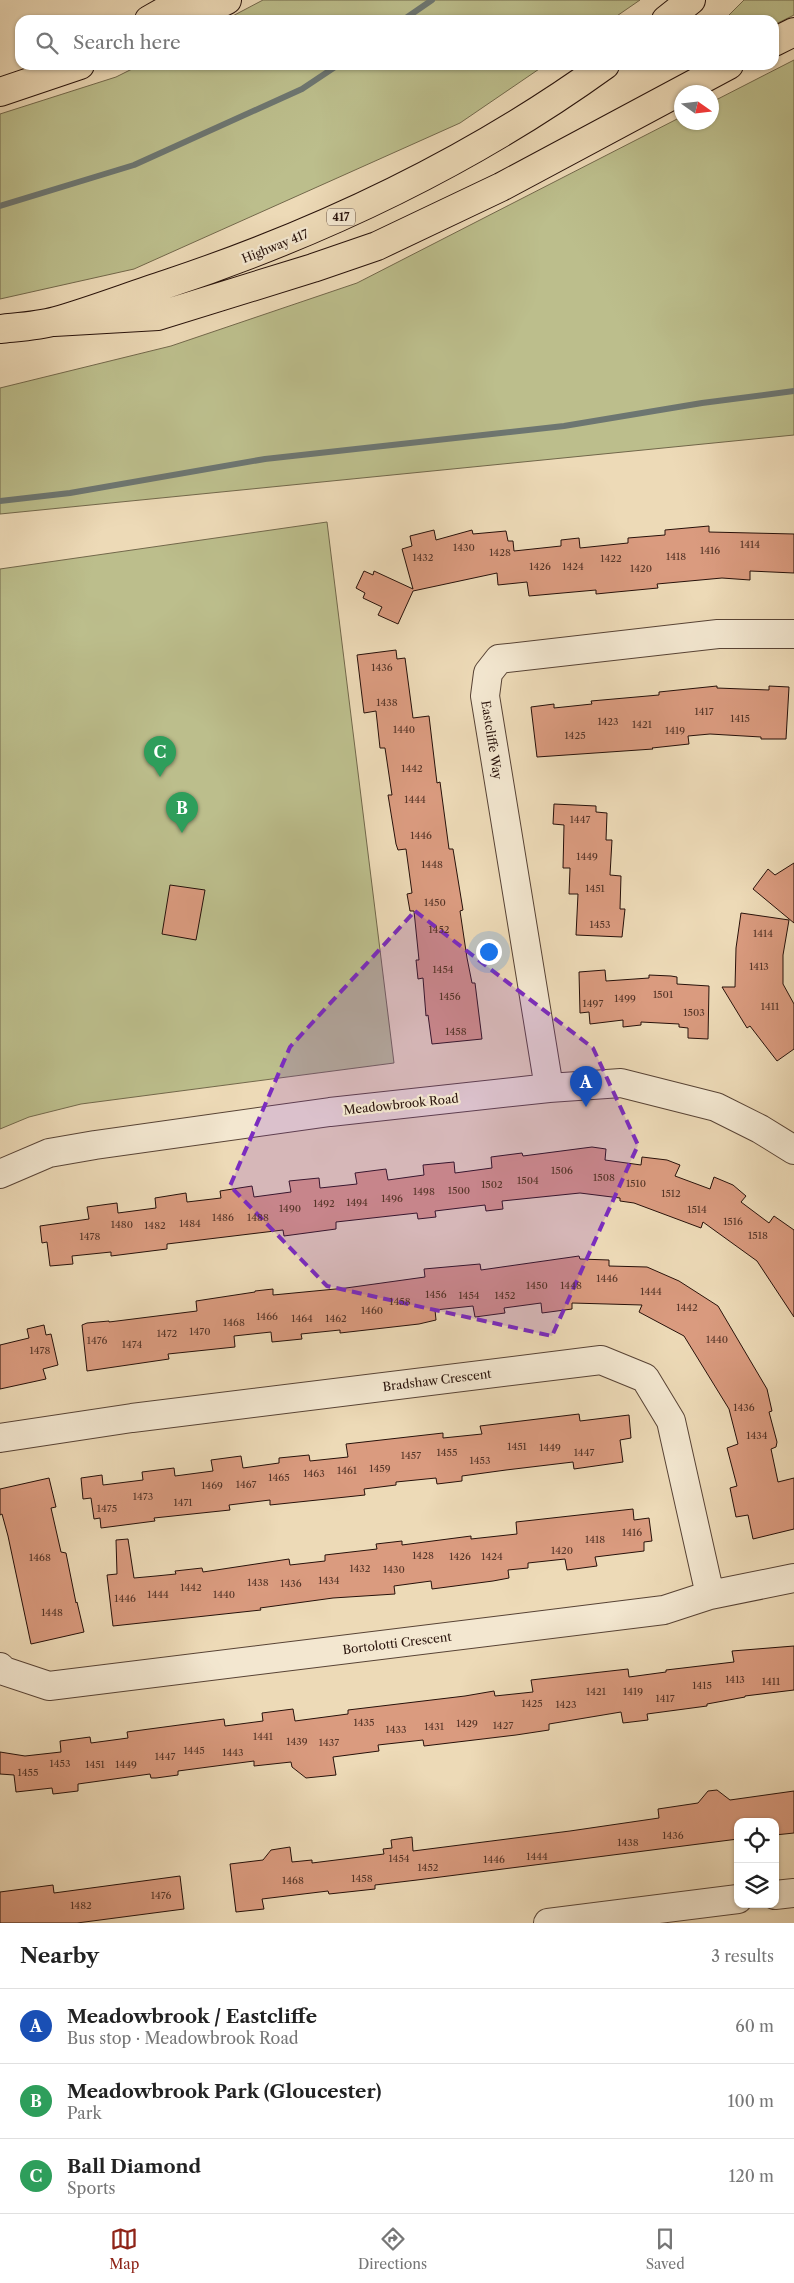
<!DOCTYPE html>
<meta charset="utf-8">
<style>
body{margin:0;font-family:"Libre Caslon Text",serif;background:#f2f2f2;color:#222}
.controls{position:absolute;right:15px;bottom:15px;display:grid;overflow:hidden;border-radius:10px;box-shadow:0 1px 4px #0004}
.controls button{width:45px;height:45px;display:grid;place-items:center;padding:0;border:0;border-bottom:1px solid #e0e0e0;background:#fff;color:#222;font:25px sans-serif}
.compass{position:absolute;left:674px;top:85px;width:45px;height:45px;border-radius:50%;background:#fff;box-shadow:0 1px 4px #0004;rotate:104deg}
.you{position:absolute;left:488px;top:951px;width:18px;height:18px;margin:-12px;border:4px solid #fff;border-radius:50%;background:#1a73e8;box-shadow:0 0 0 8px #1a73e833}
.badge{display:grid;place-items:center;width:32px;height:32px;border-radius:50%;background:#8f2418;color:#fff;font-size:16px;font-weight:700}
.pin{position:absolute;translate:-50% -41px;filter:drop-shadow(0 1px 2px #0008)}
.pin::after{content:'';position:absolute;top:26px;width:18px;height:15px;background:inherit;clip-path:polygon(0 0,100% 0,50% 100%)}
.list{margin:0;padding:0;list-style:none}
h2{display:flex;justify-content:space-between;align-items:center;height:65px;margin:0;padding:0 20px;font-size:21px}
h2 small{font-size:16px;font-weight:400;color:#767676}
.list li{display:grid;grid-template-columns:32px 1fr auto;gap:15px;align-items:center;box-sizing:border-box;height:75px;padding:0 20px;border-top:1px solid #e0e0e0}
.list b{display:block;font-size:19px;white-space:nowrap}
.list p{margin:0;font-size:16px;white-space:nowrap;color:#767676}
.list em{font-size:16px;font-style:normal;color:#767676}
.icon{flex:none;width:28px;height:28px;fill:none;stroke:currentColor;stroke-width:2;stroke-linecap:round;stroke-linejoin:round}
.map{position:relative;flex:none;width:794px;height:1923px;overflow:hidden}
.search{position:absolute;background:#fff;box-shadow:0 1px 4px #0004;left:15px;right:15px;top:15px;height:55px;display:flex;align-items:center;gap:12px;box-sizing:border-box;padding:0 18px;border-radius:15px;color:#767676;font-size:19px}
.sheet{height:290px;background:#fff}
nav{display:flex;justify-content:space-around;align-items:center;box-sizing:border-box;height:70px;border-top:1px solid #e0e0e0;background:#fff;font-size:14px;color:#767676}
nav a{display:grid;justify-items:center;gap:2px}
nav .on{color:#8f2418}
.map>svg:first-child{display:block}
.green{fill:#bcbe8c;stroke:#72684b}
.lines{fill:none;stroke-linecap:round;stroke-linejoin:round}
.stream{stroke:#6d7671;stroke-width:6}
.building{fill:#da9b7f;stroke:#27110a}
.minor-casing{stroke:#584335;stroke-width:30}
.highway-casing{stroke:#27110a;stroke-width:30}
.minor{stroke:#f3e7d0;stroke-width:28}
.highway{stroke:#eddab7;stroke-width:28}
.marked{fill:#7b2cbf;fill-opacity:0.2;stroke:#7b2cbf;stroke-width:4;stroke-dasharray:10 6;stroke-linejoin:round}
.labels{text-anchor:middle;dominant-baseline:central;stroke-width:4.5;stroke-linejoin:round;paint-order:stroke}
.number-label{font-size:10px;fill:#543427}
.shield{fill:#f3e7d0;stroke:#645145;stroke-width:1}
.shield-label{font-size:11px;font-weight:bold;fill:#27110a}
.street-label{font-size:12px;fill:#27110a;stroke:#f3e7d0}
</style>
<div class="map">
<svg width="794" height="1923" viewBox="0 0 794 1923">
<rect width="100%" height="100%" fill="#eddab7"/>
<filter id="stains"><feTurbulence type="fractalNoise" baseFrequency=".004" numOctaves="4"/><feColorMatrix values="0 0 0 0 .2 0 0 0 0 .09 0 0 0 0 .02 0 0 0 .5 -.17"/></filter>
<radialGradient id="worn" r=".72"><stop offset=".6" stop-color="#630" stop-opacity="0"/><stop offset="1" stop-color="#630" stop-opacity=".3"/></radialGradient>
<path class="green" d="M263,0h377l-29,20h-386z
M744,0h50v15l-20,10v-5h-50z
M794,60v375l-794,79v-126l171,-42 186,-63 324,-166 1,5h30v-20z
M140,65h405l-85,58 -326,146 -134,30v-185l116,-37z
M327,522l67,541 -313,41 -52,13 -29,12v-560z"/>
<g class="lines">
<path class="stream" d="M403,20l29,-20
M0,206l134,-41 168,-76 36,-24
M0,501l70,-8 195,-34 299,-33 138,-23 92,-12"/>
</g>
<path class="building" d="M709,526v6l85,2v39l-44,-2v9l-28,-2 -65,6 1,4 -42,4 -20,2v-4l-67,6 -2,-14 -29,3 -1,-12 -84,18 -15,33 -20,-9 4,-8 -19,-9 2,-5 -9,-5 8,-17 9,4 1,-4 39,18 -11,-40 10,-3 -2,-10 24,-6 2,10 36,-10 1,4 33,-3 2,10h5l1,10 47,-5v-6l18,-2 1,10 48,-5v-5l37,-3v-5z
M396,650l1,9 8,-1 8,60 16,-2 8,67 3,-1 9,67h4l10,61 -3,1 7,47 5,25h3l7,56 -50,5 -4,-29 -2,1 -3,-38 -5,1 -2,-19h3l-5,-49h-4l-3,-17 5,-1 -6,-44 -8,1 -2,-6 -8,-49h4l-7,-47h-5l-4,-37 -12,2 -7,-58z
M717,686v2l52,2v-4l20,1 -3,52h-25v-2l-51,-3 -22,2 1,8 -37,4 1,1 -116,8 -6,-50 23,-3v4l38,-4 -1,-3 68,-6v-3z
M554,804l42,2v6l11,1 -1,27h6l-2,35 11,1 -1,33h5l-3,28 -46,-2 2,-41h-9l1,-26h-7l1,-43 -11,-1z
M794,863v60l-41,-34 15,-20 7,6z
M170,885l35,5 -9,50 -34,-6z
M741,913l48,7 -6,35v29l11,20v45l-17,12 -27,-35 -3,2 -25,-41h13l1,-39z
M605,970l1,11 43,-3v-3l22,1 6,1v7l32,2 -1,53 -20,-1v-10l-9,-1v-3l-38,-2v3l-18,2v-7l-33,4 -1,-12 -9,1 -1,-41z
M592,1147l14,2 -1,11 36,5 1,-8 25,3 13,5 -5,11 35,13 4,-12 19,8 13,11 -5,6 28,21 5,-7 20,14v87l-37,-56 -54,-39 -2,6 -67,-25 -14,-2v-3l-40,-5 -78,8 1,8 -17,2 -1,-6 -50,6 1,6 -18,2 -1,-6 -81,9v7l-52,7 -1,-6 -116,14v5l-56,7v-4l-39,4 1,8 -23,2 -3,-24 -5,1 -2,-17 49,-7 -2,-12 30,-4 1,10 38,-5 -1,-10 31,-5 1,9 34,-4 -1,-7 32,-5 2,11 37,-5 -2,-11 30,-3 1,10 37,-4 -2,-11 31,-4 2,11 36,-5 -1,-10 31,-3 1,11 37,-5 -1,-11 31,-4 1,3z
M579,1256l1,3 29,1v6l38,1 32,14 39,25 49,83 5,22 -3,1 8,30 -1,5 -5,2 7,33 16,-4v51l-41,10 -5,-24 -12,2 -6,-29 7,-2 -10,-38 11,-4 -9,-35 -45,-73 -45,-24 3,-7 -70,-2v6l-30,4 -1,-10 -37,5 1,5 -30,4 -2,-11 -38,4 1,10 -17,4 -79,9v-3l-39,4 1,5 -30,3 -1,-10 -37,4 1,11 -67,7 1,5 -82,12 -5,-46 5,-2 22,-2v1l88,-11 -1,-10 59,-9v-1l18,-2v6l73,-7 79,-11 -1,-8 56,-5 1,6z
M44,1325l2,10 5,-1 7,31 -15,4 3,10 -46,10v-44l29,-7 -2,-9z
M579,1414l1,7 49,-6 2,23 -11,2 3,22 -49,7 -1,-7 -67,8 -44,6v5l-25,3 -1,-6 -40,4v3l-32,4 1,6 -95,10v-5l-41,5 1,5 -76,8 1,3 -54,7 -1,-10 -6,1 -3,-21 -8,1 -2,-21 21,-3 1,10 40,-5 -1,-8 32,-4 1,8 38,-5 -2,-11 30,-4 2,12 36,-5v-5l30,-3 1,6 38,-4 -2,-13 97,-11v5l39,-4 -2,-8z
M49,1478l7,29 -5,1 10,44 5,1 10,50 1,-1 7,30 -53,12 -23,-108 -6,-22 -2,1v-26z
M633,1509l1,11 15,-2 3,23 -8,1v9l-49,6 2,9 -30,4 -2,-11 -37,4v5l-20,2 1,8 -16,3 -61,8 -1,-8 -37,5 1,8 -62,4 -73,10 1,2 -148,16 -6,-51 10,-1 -1,-34 12,-1 6,39 22,-2 20,-2 -1,-3 27,-3 1,4 86,-13 1,6 35,-4v-6l52,-6 -1,-5 26,-3v4l69,-9v3l46,-5 -1,-12z
M794,1646v44l-49,6v1l-38,7v2l-60,8 1,6 -25,3 -2,-11 -72,12v6l-33,5 -92,11 -1,-6 -45,5 1,6 -46,6 3,18 -30,3 -14,-11 -1,-5 -37,4v-5l-76,10v4l-22,3h-5l-1,-4 -72,10v7l-25,3 -1,-6 -36,4 -2,-17 -14,-1v-22l25,4 36,-4 -1,-11 30,-4 1,6 37,-5 -1,-6 97,-13 1,7 38,-5 -1,-8 31,-4 2,12 53,-7v-4l117,-14 29,-5 1,5 38,-4 -2,-12 97,-11 1,8 37,-5v-2l68,-8 -2,-11z
M717,1790l13,10 64,-9v42l-19,2v-13h-37v17l-321,41 -42,5v4l-46,5 -1,-3 -66,8 2,10 -28,3 -6,-48 33,-4 8,-10 19,-3 2,15 20,-2v3l72,-9 -1,-5 9,-1 -1,-8 21,-3 1,14 157,-20 89,-13 -1,-9 40,-6 10,-12z
M180,1876l4,33 -107,14h-77v-31l53,-7 1,8z"/>
<g class="lines">
<g class="minor-casing">
<path id="minor" d="M549,1088l-64,-392 3,-23 11,-14 219,-25h76
M0,1174l49,-21 46,-8 235,-33 219,-24 72,-5 95,24 44,22 34,21
M0,1438l132,-20 469,-58 44,18 26,43 39,174
M0,1667l4,4 45,15 615,-76 46,-15 84,-17
M775,1895l19,-2
M548,1923l190,-24"/>
</g>
<g class="highway-casing">
<path id="highway" d="M149,20l35,-20
M187,20l40,-20
M666,20l25,-20
M774,42l20,-10
M0,92l80,-27
M54,322l104,-6 155,-48 64,-22 124,-59 228,-122
M0,329c18,-2 38,-3 56,-8 38,-11 74,-25 111,-37 156,-52 305,-123 438,-219"/>
</g>
<use href="#minor" class="minor"/>
<use href="#highway" class="highway"/>
</g>
<path class="marked" d="M415,911l178,137 45,97 -86,191 -225,-50 -97,-100 60,-139z"/>
<g class="labels">
<g class="number-label">
<text x="750" y="544">1414</text>
<text x="464" y="547">1430</text>
<text x="710" y="550">1416</text>
<text x="500" y="552">1428</text>
<text x="676" y="556">1418</text>
<text x="423" y="557">1432</text>
<text x="611" y="558">1422</text>
<text x="540" y="566">1426</text>
<text x="573" y="566">1424</text>
<text x="641" y="568">1420</text>
<text x="382" y="667">1436</text>
<text x="387" y="702">1438</text>
<text x="704" y="711">1417</text>
<text x="740" y="718">1415</text>
<text x="608" y="721">1423</text>
<text x="642" y="724">1421</text>
<text x="404" y="729">1440</text>
<text x="675" y="730">1419</text>
<text x="575" y="735">1425</text>
<text x="412" y="768">1442</text>
<text x="415" y="799">1444</text>
<text x="580" y="819">1447</text>
<text x="421" y="835">1446</text>
<text x="587" y="856">1449</text>
<text x="432" y="864">1448</text>
<text x="595" y="888">1451</text>
<text x="435" y="902">1450</text>
<text x="600" y="924">1453</text>
<text x="439" y="929">1452</text>
<text x="763" y="933">1414</text>
<text x="759" y="966">1413</text>
<text x="443" y="969">1454</text>
<text x="663" y="994">1501</text>
<text x="450" y="996">1456</text>
<text x="625" y="998">1499</text>
<text x="593" y="1003">1497</text>
<text x="770" y="1006">1411</text>
<text x="694" y="1012">1503</text>
<text x="456" y="1031">1458</text>
<text x="562" y="1170">1506</text>
<text x="604" y="1177">1508</text>
<text x="528" y="1180">1504</text>
<text x="636" y="1183">1510</text>
<text x="492" y="1184">1502</text>
<text x="459" y="1190">1500</text>
<text x="424" y="1191">1498</text>
<text x="671" y="1193">1512</text>
<text x="392" y="1198">1496</text>
<text x="357" y="1202">1494</text>
<text x="324" y="1203">1492</text>
<text x="290" y="1208">1490</text>
<text x="697" y="1209">1514</text>
<text x="223" y="1217">1486</text>
<text x="258" y="1217">1488</text>
<text x="733" y="1221">1516</text>
<text x="190" y="1223">1484</text>
<text x="122" y="1224">1480</text>
<text x="155" y="1225">1482</text>
<text x="758" y="1235">1518</text>
<text x="90" y="1236">1478</text>
<text x="607" y="1278">1446</text>
<text x="537" y="1285">1450</text>
<text x="571" y="1285">1448</text>
<text x="651" y="1291">1444</text>
<text x="436" y="1294">1456</text>
<text x="469" y="1295">1454</text>
<text x="505" y="1295">1452</text>
<text x="400" y="1301">1458</text>
<text x="687" y="1307">1442</text>
<text x="372" y="1310">1460</text>
<text x="267" y="1316">1466</text>
<text x="302" y="1318">1464</text>
<text x="336" y="1318">1462</text>
<text x="234" y="1322">1468</text>
<text x="200" y="1331">1470</text>
<text x="167" y="1333">1472</text>
<text x="717" y="1339">1440</text>
<text x="97" y="1340">1476</text>
<text x="132" y="1344">1474</text>
<text x="40" y="1350">1478</text>
<text x="744" y="1407">1436</text>
<text x="757" y="1435">1434</text>
<text x="517" y="1446">1451</text>
<text x="550" y="1447">1449</text>
<text x="447" y="1452">1455</text>
<text x="584" y="1452">1447</text>
<text x="411" y="1455">1457</text>
<text x="480" y="1460">1453</text>
<text x="380" y="1468">1459</text>
<text x="347" y="1470">1461</text>
<text x="314" y="1473">1463</text>
<text x="279" y="1477">1465</text>
<text x="246" y="1484">1467</text>
<text x="212" y="1485">1469</text>
<text x="143" y="1496">1473</text>
<text x="183" y="1502">1471</text>
<text x="107" y="1508">1475</text>
<text x="632" y="1532">1416</text>
<text x="595" y="1539">1418</text>
<text x="562" y="1550">1420</text>
<text x="423" y="1555">1428</text>
<text x="460" y="1556">1426</text>
<text x="492" y="1556">1424</text>
<text x="40" y="1557">1468</text>
<text x="360" y="1568">1432</text>
<text x="394" y="1569">1430</text>
<text x="329" y="1580">1434</text>
<text x="258" y="1582">1438</text>
<text x="291" y="1583">1436</text>
<text x="191" y="1587">1442</text>
<text x="158" y="1594">1444</text>
<text x="224" y="1594">1440</text>
<text x="125" y="1598">1446</text>
<text x="52" y="1612">1448</text>
<text x="735" y="1679">1413</text>
<text x="771" y="1681">1411</text>
<text x="702" y="1685">1415</text>
<text x="596" y="1691">1421</text>
<text x="633" y="1691">1419</text>
<text x="665" y="1698">1417</text>
<text x="532" y="1703">1425</text>
<text x="566" y="1704">1423</text>
<text x="364" y="1722">1435</text>
<text x="467" y="1723">1429</text>
<text x="503" y="1725">1427</text>
<text x="434" y="1726">1431</text>
<text x="396" y="1729">1433</text>
<text x="263" y="1736">1441</text>
<text x="297" y="1741">1439</text>
<text x="329" y="1742">1437</text>
<text x="194" y="1750">1445</text>
<text x="233" y="1752">1443</text>
<text x="165" y="1756">1447</text>
<text x="60" y="1763">1453</text>
<text x="95" y="1764">1451</text>
<text x="126" y="1764">1449</text>
<text x="28" y="1772">1455</text>
<text x="673" y="1835">1436</text>
<text x="628" y="1842">1438</text>
<text x="537" y="1856">1444</text>
<text x="399" y="1858">1454</text>
<text x="494" y="1859">1446</text>
<text x="428" y="1867">1452</text>
<text x="362" y="1878">1458</text>
<text x="293" y="1880">1468</text>
<text x="161" y="1895">1476</text>
<text x="81" y="1905">1482</text>
</g>
<rect class="shield" x="327" y="208.5" width="28" height="17" rx="4"/>
<g class="shield-label">
<text x="341" y="217">417</text>
</g>
<g class="street-label">
<text transform="translate(275 246) rotate(-22)">Highway 417</text>
<text transform="translate(492 740) rotate(81)">Eastcliffe Way</text>
<text transform="translate(401 1104) rotate(-6)">Meadowbrook Road</text>
<text transform="translate(437 1380) rotate(-7)">Bradshaw Crescent</text>
<text transform="translate(397 1643) rotate(-7)">Bortolotti Crescent</text>
</g>
</g>
<rect width="100%" height="100%" filter="url(#stains)"/>
<rect width="100%" height="100%" fill="url(#worn)"/>
</svg>
<div class="controls">
<button><svg class="icon" aria-label="locate" viewBox="0 0 24 24"><circle cx="12" cy="12" r="6"/><path d="M12 2v4M12 18v4M2 12h4M18 12h4"/></svg></button>
<button><svg class="icon" aria-label="layers" viewBox="0 0 24 24"><path d="M12 4l9 5-9 5-9-5zM3 14l9 5 9-5"/></svg></button>
</div>
<svg class="compass" viewBox="-18 -18 36 36"><path d="M0-13l5 13h-10z" fill="#e53935"/><path d="M0 13l5-13h-10z" fill="#767676"/></svg>
<div class="you"></div>
<div class="pin badge" style="left:586px;top:1107px;background:#1a4fb4">A</div>
<div class="pin badge" style="left:182px;top:833px;background:#2e9e5b">B</div>
<div class="pin badge" style="left:160px;top:777px;background:#2e9e5b">C</div>
<div class="search"><svg class="icon" aria-label="search" viewBox="0 0 24 24"><circle cx="10" cy="10" r="6"/><path d="M15 15l6 6"/></svg>Search here</div>
</div>
<section class="sheet">
<h2>Nearby<small>3 results</small></h2>
<ul class="list">
<li><span class="badge" style="background:#1a4fb4">A</span><div><b>Meadowbrook / Eastcliffe</b><p>Bus stop · Meadowbrook Road</p></div><em>60 m</em></li>
<li><span class="badge" style="background:#2e9e5b">B</span><div><b>Meadowbrook Park (Gloucester)</b><p>Park</p></div><em>100 m</em></li>
<li><span class="badge" style="background:#2e9e5b">C</span><div><b>Ball Diamond</b><p>Sports</p></div><em>120 m</em></li>
</ul>
</section>
<nav>
<a class="on"><svg class="icon" aria-label="map" viewBox="0 0 24 24"><path d="M3 6l6-2 6 2 6-2v14l-6 2-6-2-6 2zM9 4v14M15 6v14"/></svg>Map</a>
<a><svg class="icon" aria-label="directions" viewBox="0 0 24 24"><path d="M12 3l9 9-9 9-9-9zM9 14v-3h6M13 9l2 2-2 2"/></svg>Directions</a>
<a><svg class="icon" aria-label="saved" viewBox="0 0 24 24"><path d="M7 4h10v16l-5-4-5 4z"/></svg>Saved</a>
</nav>
